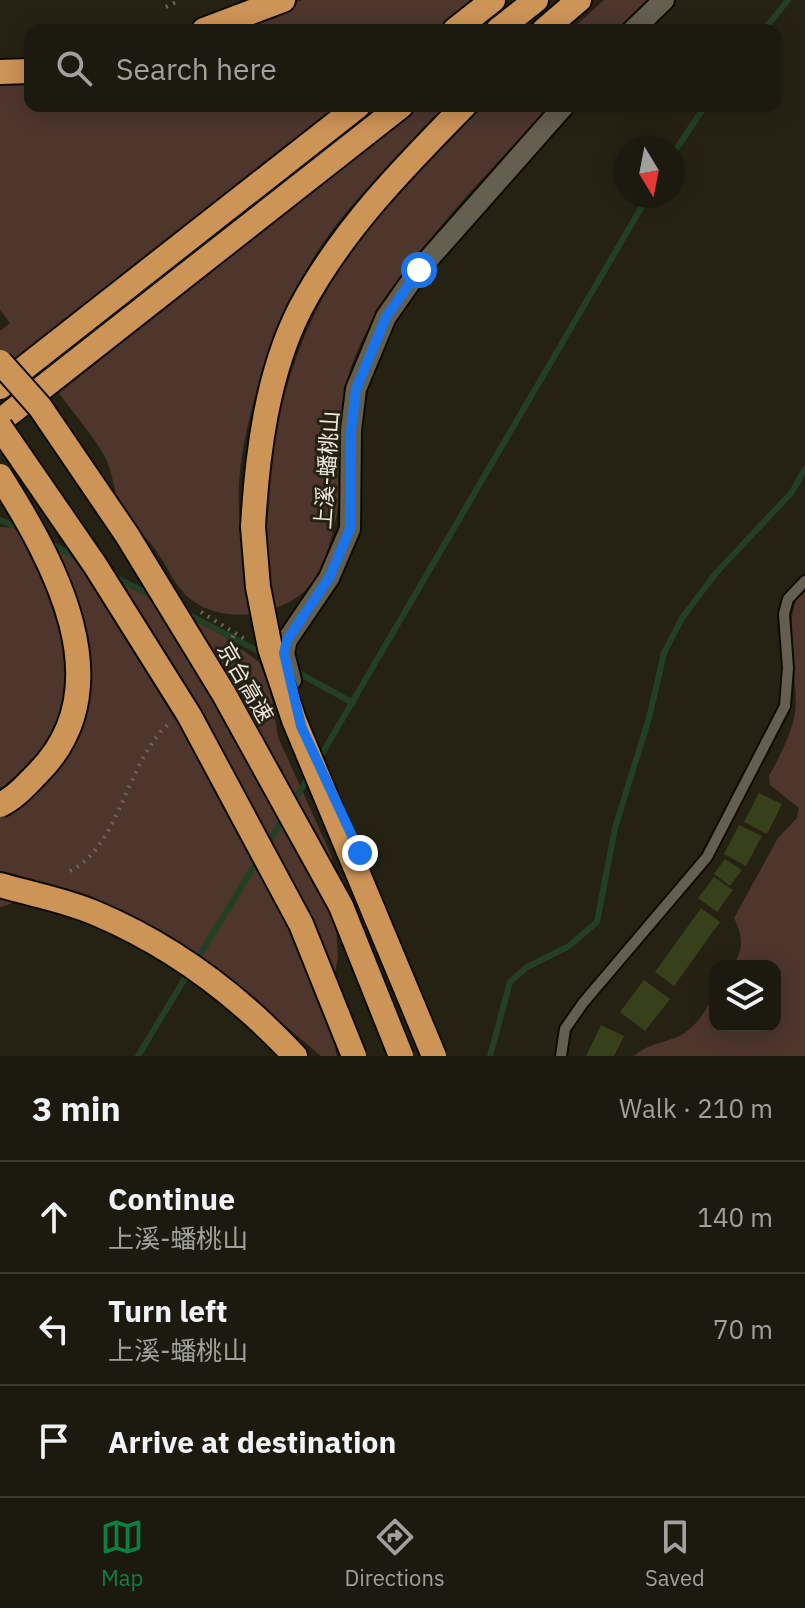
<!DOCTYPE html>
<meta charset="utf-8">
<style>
body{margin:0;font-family:"IBM Plex Sans","Noto Sans SC",sans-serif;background:#252317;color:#f1f3f6}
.controls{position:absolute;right:24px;bottom:24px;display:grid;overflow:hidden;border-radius:16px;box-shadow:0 4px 20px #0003}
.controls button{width:72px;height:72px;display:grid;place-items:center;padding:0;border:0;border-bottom:2px solid #3a382e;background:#1c1a0e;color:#f1f3f6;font:40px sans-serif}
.compass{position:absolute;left:613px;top:136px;width:72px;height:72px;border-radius:50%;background:#1c1a0e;box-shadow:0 4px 20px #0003;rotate:170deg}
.stop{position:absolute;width:24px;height:24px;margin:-18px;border:6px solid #1a73e8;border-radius:50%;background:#fff}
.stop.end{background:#1a73e8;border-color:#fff;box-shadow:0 2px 8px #0008}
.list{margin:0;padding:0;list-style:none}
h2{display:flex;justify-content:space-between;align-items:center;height:104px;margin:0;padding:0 32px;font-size:34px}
h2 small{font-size:26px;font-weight:400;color:#a0a19e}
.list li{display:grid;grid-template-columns:52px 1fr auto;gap:24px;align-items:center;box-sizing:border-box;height:112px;padding:0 32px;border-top:2px solid #3a382e}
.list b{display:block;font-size:30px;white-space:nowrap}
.list p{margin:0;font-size:26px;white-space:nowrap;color:#a0a19e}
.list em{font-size:26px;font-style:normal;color:#a0a19e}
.icon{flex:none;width:44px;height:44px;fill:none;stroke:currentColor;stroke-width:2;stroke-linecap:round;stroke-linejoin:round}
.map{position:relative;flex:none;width:805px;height:1056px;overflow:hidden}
.search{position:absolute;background:#1c1a0e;box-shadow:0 4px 20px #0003;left:24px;right:24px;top:24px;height:88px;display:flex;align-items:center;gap:20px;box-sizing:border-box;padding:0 28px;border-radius:16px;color:#a0a19e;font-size:30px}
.sheet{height:440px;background:#1c1a0e}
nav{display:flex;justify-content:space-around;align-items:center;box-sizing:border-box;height:112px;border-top:2px solid #3a382e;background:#1c1a0e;font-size:22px;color:#a0a19e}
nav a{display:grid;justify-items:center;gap:4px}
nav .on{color:#0b8043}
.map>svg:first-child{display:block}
.green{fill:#4e362d}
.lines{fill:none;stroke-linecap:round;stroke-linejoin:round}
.stream{stroke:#233f24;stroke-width:6}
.building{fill:#383f1b}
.lane-casing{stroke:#0f0b01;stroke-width:14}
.street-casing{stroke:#0f0b01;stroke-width:24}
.highway-casing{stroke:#0f0b01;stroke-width:28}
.path{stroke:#6a6659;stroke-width:4;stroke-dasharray:2 6;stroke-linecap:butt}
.lane{stroke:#645f4f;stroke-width:10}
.street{stroke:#645f4f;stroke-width:20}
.highway{stroke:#cd9457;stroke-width:24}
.highway-bridge-casing{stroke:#0f0b01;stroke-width:28;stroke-linecap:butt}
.highway-bridge{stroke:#cd9457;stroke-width:24}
.route{stroke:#1a73e8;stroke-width:10}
.labels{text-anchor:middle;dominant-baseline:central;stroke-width:6;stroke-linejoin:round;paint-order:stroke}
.street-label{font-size:22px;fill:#ebe8de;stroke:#262213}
</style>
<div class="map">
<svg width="805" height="1056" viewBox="0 0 805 1056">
<rect width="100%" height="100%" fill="#262213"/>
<path class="green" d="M302,0h173l-39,30h-202z
M604,0h46l-28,30h-51z
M30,80v26h309l-339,266v-41l10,-8 -10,-13v-225z
M422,106h26c-45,45 -96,92 -131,146 -40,63 -87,192 -77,267l28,-2c5,-183 85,-293 217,-411h65c-62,67 -163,168 -196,253 -21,54 -6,114 -20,168 -11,45 -21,70 -67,84 -27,8 -64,4 -84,-19 -12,-14 -19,-32 -30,-46 -8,-11 -22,-20 -29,-31 -10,-17 -10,-41 -19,-58 -12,-22 -31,-43 -46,-64z
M0,527l19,1 57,28 142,76 41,30 11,25 8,50 54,120 6,101 -11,52 10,46h-16l-52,-44 -178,-93 -78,-16 -13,4v-92l10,-6 -10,-23z
M805,590v466h-171c14,-12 25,-12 41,-18 20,-8 30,-27 40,-44v32h60v-60h-42c11,-18 10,-30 1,-48l44,-80 19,-20 2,-10 -29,-23 -1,-9c9,-17 21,-39 25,-58 8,-33 -17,-110 11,-128z"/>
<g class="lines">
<path class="stream" d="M764,30l24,-30
M673,154l32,-48
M0,520l22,9
M47,542l32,17
M111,575l43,22
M185,613l79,41
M295,671l58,32
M319,759l329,-563
M292,804l17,-28
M267,845l17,-28
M196,961l63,-103
M138,1056l52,-86
M490,1056l20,-74 17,-15 42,-21 28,-24 18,-94 34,-110 15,-65 18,-35 34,-45 76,-81 13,-23"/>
</g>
<path class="building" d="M759,793l23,11 -15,30 -23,-12z
M739,825l23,11 -16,30 -22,-12z
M725,859l17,11 -12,16 -16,-12z
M714,877l19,13 -16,22 -19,-14z
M701,908l19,14 -46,64 -19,-14z
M644,980l26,19 -25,32 -25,-19z
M601,1025l23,11 -10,20h-28z"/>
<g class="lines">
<g class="lane-casing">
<path id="lane" d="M561,1056l4,-27 18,-26 124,-146 78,-151 3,-38 -4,-54 4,-15 17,-18"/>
</g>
<g class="street-casing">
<path id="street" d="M633,30l31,-30
M291,680l-7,-27 3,-13 42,-62 21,-49 1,-99 5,-41 30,-72 33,-47 145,-164"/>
</g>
<g class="highway-casing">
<path id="highway" d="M204,30l79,-30
M455,30l38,-30
M498,30l38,-30
M544,30l35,-30
M0,72l30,-1
M0,387l358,-281
M0,421l401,-315
M253,527c4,-72 14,-153 47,-218 41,-78 103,-141 164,-203
M0,885c31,9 65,15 95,28 76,32 144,83 200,143"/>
</g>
<path class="path" d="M166,7l14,-7
M201,612l47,29
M224,651l11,-18
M70,871c51,-25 57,-114 101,-149"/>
<use href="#lane" class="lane"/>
<use href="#street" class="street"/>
<use href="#highway" class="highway"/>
<g class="highway-bridge-casing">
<path id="highway-bridge" d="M0,362l40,45 87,128 97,159 117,212 60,150
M0,427l95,138 94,150 112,209 53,132
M0,476c53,84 125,211 37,298 -11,11 -22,24 -37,31
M253,527l5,60 12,61 24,72 140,336"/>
</g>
<use href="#highway-bridge" class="highway-bridge"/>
</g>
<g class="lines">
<path class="route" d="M360,853l-59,-127 -17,-73 3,-13 42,-62 21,-49 1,-99 5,-41 30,-72 33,-47"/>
</g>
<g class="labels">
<g class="street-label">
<text transform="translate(326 470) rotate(-86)">上溪-蟠桃山</text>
<text transform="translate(246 682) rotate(60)">京台高速</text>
</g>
</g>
</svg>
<div class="controls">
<button><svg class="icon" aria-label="layers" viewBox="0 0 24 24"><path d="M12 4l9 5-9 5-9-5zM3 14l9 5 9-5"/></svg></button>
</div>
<svg class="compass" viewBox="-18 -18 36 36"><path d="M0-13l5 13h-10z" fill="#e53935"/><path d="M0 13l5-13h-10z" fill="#a0a19e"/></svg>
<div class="stop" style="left:419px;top:270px"></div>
<div class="stop end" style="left:360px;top:853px"></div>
<div class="search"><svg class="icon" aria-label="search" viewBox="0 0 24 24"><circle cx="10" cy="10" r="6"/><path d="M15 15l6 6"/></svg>Search here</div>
</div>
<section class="sheet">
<h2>3 min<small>Walk · 210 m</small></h2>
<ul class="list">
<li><svg class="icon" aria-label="ahead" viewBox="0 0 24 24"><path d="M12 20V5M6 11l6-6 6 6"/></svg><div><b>Continue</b><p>上溪-蟠桃山</p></div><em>140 m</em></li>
<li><svg class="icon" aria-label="left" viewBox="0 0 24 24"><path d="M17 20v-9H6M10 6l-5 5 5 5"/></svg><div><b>Turn left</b><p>上溪-蟠桃山</p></div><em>70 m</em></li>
<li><svg class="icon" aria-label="arrive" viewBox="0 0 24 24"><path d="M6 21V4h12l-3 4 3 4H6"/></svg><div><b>Arrive at destination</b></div></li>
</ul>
</section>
<nav>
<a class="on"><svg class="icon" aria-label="map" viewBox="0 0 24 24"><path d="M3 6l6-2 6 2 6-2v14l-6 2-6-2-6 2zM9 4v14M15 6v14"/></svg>Map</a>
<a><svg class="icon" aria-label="directions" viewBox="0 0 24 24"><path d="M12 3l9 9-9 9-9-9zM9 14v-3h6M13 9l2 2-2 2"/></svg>Directions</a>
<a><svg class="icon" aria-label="saved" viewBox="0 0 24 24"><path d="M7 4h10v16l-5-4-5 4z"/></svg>Saved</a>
</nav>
